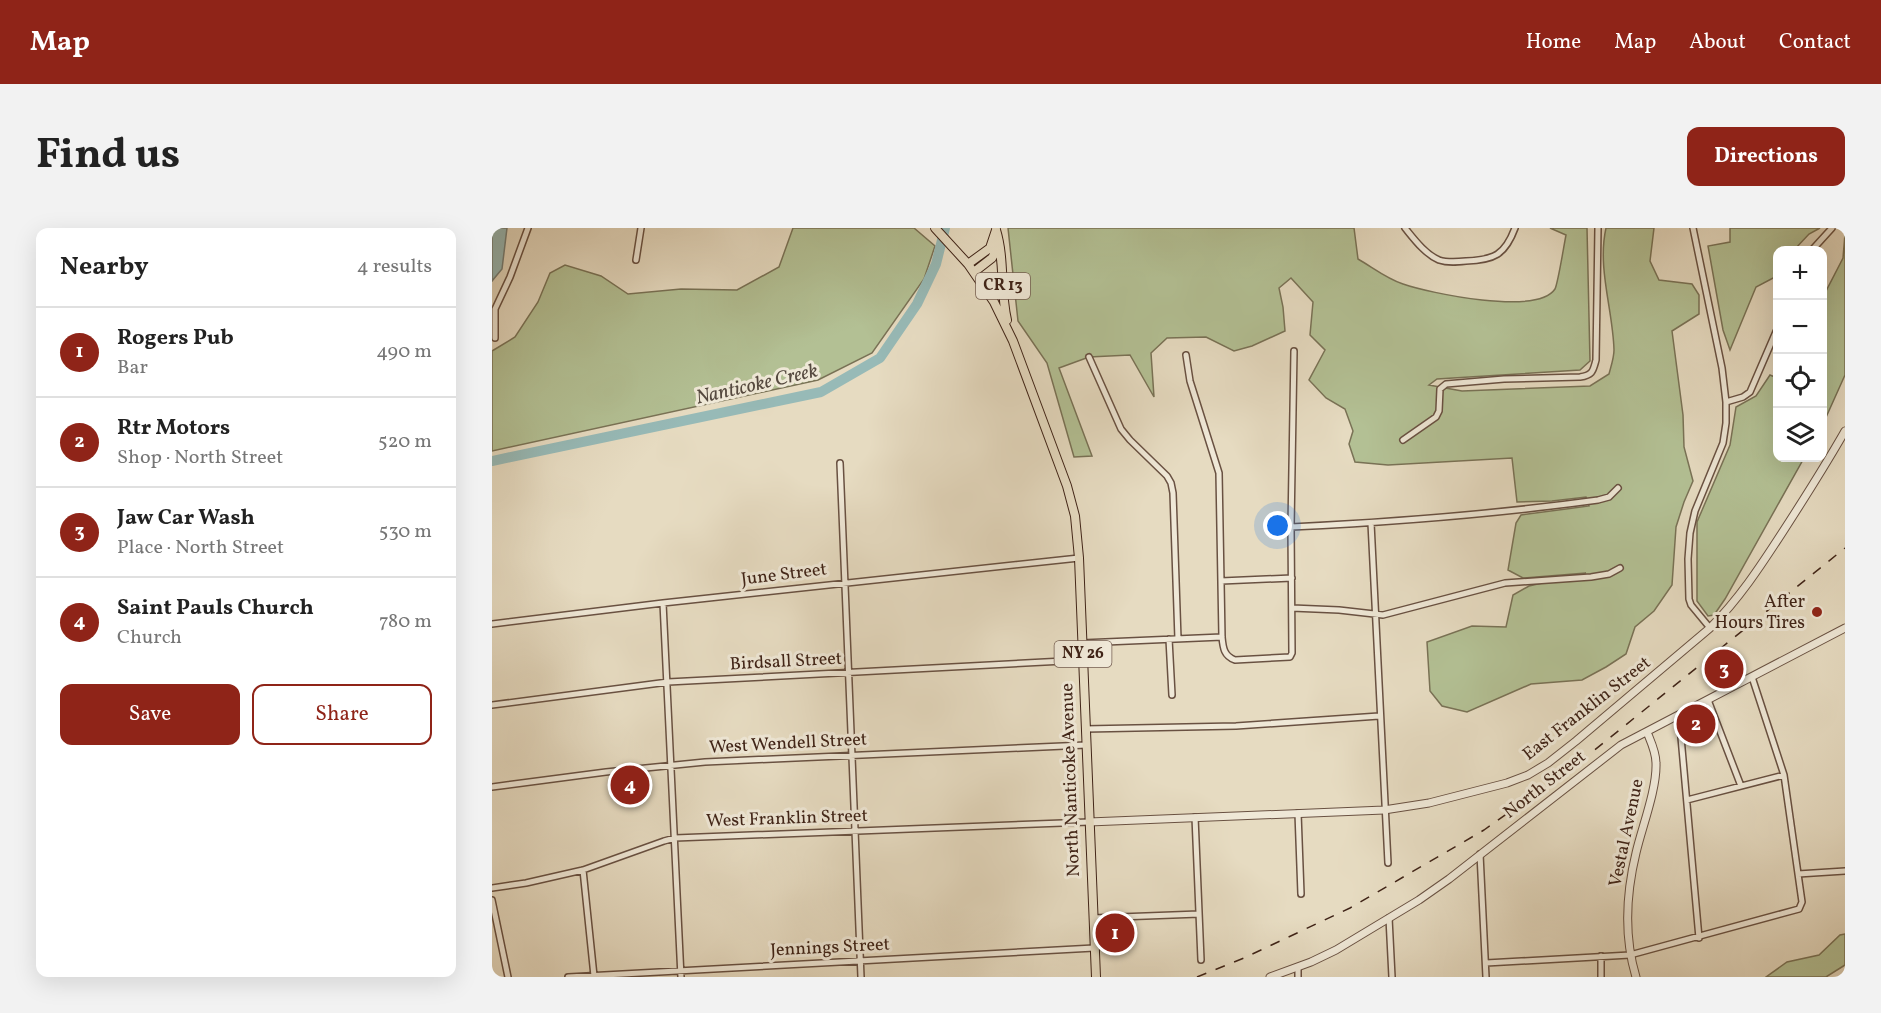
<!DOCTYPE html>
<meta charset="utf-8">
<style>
body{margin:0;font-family:Vollkorn,serif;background:#f2f2f2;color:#222}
.controls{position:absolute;right:18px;top:18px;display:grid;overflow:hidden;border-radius:12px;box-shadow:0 6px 24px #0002}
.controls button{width:54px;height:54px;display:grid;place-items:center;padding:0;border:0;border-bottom:2px solid #e0e0e0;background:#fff;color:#222;font:30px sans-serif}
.you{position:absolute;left:786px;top:298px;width:21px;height:21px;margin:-15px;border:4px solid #fff;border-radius:50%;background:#1a73e8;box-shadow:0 0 0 9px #1a73e833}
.badge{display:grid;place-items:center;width:39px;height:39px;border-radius:50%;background:#8f2418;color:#fff;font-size:20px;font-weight:700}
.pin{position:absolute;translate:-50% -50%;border:3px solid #fff;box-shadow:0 2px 6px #0006}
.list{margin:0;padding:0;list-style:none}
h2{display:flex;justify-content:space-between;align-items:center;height:78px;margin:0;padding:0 24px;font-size:26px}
h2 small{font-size:20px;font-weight:400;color:#767676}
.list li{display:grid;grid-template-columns:39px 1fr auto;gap:18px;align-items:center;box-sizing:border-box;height:90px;padding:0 24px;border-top:2px solid #e0e0e0}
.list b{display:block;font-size:22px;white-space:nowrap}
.list p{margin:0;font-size:20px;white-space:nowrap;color:#767676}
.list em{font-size:20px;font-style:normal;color:#767676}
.actions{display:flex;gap:12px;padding:18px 24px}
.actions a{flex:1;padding:14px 0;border:2px solid #8f2418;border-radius:12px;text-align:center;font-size:21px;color:#8f2418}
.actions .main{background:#8f2418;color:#fff}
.icon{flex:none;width:33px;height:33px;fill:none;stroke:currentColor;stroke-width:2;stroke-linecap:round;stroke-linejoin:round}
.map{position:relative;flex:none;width:1353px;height:749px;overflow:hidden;border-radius:12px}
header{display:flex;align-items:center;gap:36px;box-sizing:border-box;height:84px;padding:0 30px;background:#8f2418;color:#fff}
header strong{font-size:28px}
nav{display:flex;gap:33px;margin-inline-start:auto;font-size:21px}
.intro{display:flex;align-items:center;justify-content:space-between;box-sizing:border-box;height:144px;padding:0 36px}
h1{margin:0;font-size:42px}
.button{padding:15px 27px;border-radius:12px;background:#8f2418;color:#fff;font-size:21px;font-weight:700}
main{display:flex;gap:36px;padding:0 36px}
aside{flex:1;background:#fff;border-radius:12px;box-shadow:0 6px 24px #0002}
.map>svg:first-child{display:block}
.green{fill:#b3c094;stroke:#797256;stroke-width:1.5}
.water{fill:#97bab7;stroke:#747e77;stroke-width:1.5}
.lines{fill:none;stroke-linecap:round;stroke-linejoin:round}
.river{stroke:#97bab7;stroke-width:10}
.minor-casing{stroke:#695142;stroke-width:8}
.tertiary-casing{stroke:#695142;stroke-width:9}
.primary-casing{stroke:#3f2317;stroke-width:10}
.minor{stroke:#efe8d7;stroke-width:5}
.tertiary{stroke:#efe8d7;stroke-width:7}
.primary{stroke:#e6dbc1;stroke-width:8}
.rail{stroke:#3f2317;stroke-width:1.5;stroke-dasharray:10 10;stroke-linecap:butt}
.poi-dot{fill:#8f2418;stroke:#efe8d7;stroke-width:2}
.labels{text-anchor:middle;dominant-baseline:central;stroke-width:6;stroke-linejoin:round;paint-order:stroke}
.shield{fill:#efe8d7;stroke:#745e51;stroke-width:1.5}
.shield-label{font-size:16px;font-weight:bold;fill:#3f2317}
.street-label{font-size:18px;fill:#3f2317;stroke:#efe8d7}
.poi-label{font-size:18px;fill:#3f2317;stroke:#efe8d7;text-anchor:end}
.water-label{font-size:20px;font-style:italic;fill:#55493f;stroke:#efe8d7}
</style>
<header>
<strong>Map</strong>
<nav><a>Home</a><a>Map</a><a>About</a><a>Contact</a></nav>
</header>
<div class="intro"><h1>Find us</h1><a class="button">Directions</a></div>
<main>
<aside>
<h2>Nearby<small>4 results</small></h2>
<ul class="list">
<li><span class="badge">1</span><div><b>Rogers Pub</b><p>Bar</p></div><em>490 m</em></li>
<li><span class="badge">2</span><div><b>Rtr Motors</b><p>Shop · North Street</p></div><em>520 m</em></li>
<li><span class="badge">3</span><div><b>Jaw Car Wash</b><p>Place · North Street</p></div><em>530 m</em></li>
<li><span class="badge">4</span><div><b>Saint Pauls Church</b><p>Church</p></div><em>780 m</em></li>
</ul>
<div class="actions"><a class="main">Save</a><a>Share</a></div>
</aside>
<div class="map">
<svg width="1353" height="749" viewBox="0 0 1353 749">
<rect width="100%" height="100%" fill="#e6dbc1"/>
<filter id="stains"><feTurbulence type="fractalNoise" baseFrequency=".00333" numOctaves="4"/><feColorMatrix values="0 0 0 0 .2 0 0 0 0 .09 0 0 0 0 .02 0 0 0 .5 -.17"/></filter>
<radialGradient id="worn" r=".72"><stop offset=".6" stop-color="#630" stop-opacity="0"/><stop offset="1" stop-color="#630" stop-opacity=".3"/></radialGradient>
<path class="green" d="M301,0h121l21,18 -11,33 -52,74 -54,27 -326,71v-100l23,-14 23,-35 12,-29 15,-8 36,11 27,18 53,-5 56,1 42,-23z
M516,0h346l4,31c14,8 29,20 45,25 26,9 134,32 152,5 3,-6 9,-44 11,-54l-16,-7h37l3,133 -10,9 -143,9 -8,6 33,6 128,-5 19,-12c2,-8 5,-16 5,-24 -1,-40 -17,-82 -8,-122h48l-4,33 9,19 33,4 7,11v19l-27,17 11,84 1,32 9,34 -9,21 -8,25 -4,58 -18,26 -19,16 -9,27 -20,13 -24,13 -51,4 -64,28 -25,-6 -12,-15 -3,-49 45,-16 34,1 7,-32 16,-9 57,-13 -63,5 -15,-8 8,-47 5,-8 68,-9 -3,-9 -34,4 -35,1 -5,-44 -124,7 -33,-3 -6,-18 4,-13 -8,-22 -19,-11 -17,-18 16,-30 -15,-15 3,-33 -22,-24 -12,10 4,19 2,24 -33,15 -18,5 -28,-14 -39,1 -16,15 3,44 -24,-42 -41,2 -30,11 33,88 -18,1 -27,-94 -29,-42z
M1238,0h90l-11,6 -15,16h-16l-1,26 -21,11 -26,63 -7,-20 -15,-84 22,-4z
M1353,6v141l-22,49v-127l20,-39z
M1278,147l7,3 1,80h26l-79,141 -11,16 -6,1 -11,-15v-79l33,-77 6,-38 20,-11z
M1353,706v31l-19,12h-60l21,-15 32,-7 21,-20z"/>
<path class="water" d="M0,0h15l-5,41 -10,12z"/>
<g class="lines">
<path class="river" d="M0,233l329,-69 59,-34 37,-54 19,-40 9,-36"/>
<g class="minor-casing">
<path id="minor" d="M913,0c9,11 20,26 34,32 9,3 18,2 27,1 28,-1 39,-6 49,-33
M1201,0l29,140 4,34v21l-3,20 -28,68 -5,22 -2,26 1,40 2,6 19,23
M1320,22l20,-22
M144,32l5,-32
M3,110v-29l15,-32 18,-49
M694,127l4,26 29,92 3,164c1,11 2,19 13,23l55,-3 2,-4 -1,-126 3,-176
M597,129l32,72 9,11 37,36 4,7 2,10 5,146
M1234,174l17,-5 7,-5 28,-65
M911,212l33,-23 3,-6 1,-22 6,-5 58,-5 76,-2c13,-2 13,-6 16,-17l2,-132
M348,235l21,514
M879,295l17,340
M799,299c103,-5 205,-13 307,-27l11,-3 9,-9
M729,353l71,-3
M171,375l18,374
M800,380l47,2 44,5 122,-32 86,-6 18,-3 11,-6
M0,396l171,-21 416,-45
M677,411l3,56
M590,415l140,-6
M1216,472l33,86
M0,477l176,-23 415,-22
M1187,487l20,223
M593,501l151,-3 143,-10
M0,559l114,-15 99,-10 381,-17
M1195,572l97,-25
M806,585l3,81
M703,589l6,143
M988,626l6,123
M91,642l11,106
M1306,646l47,-3
M0,660l34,-5 57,-13 81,-29 11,-3 414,-16
M0,672l16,77
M601,690l106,-4
M897,690l3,59
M1109,728v21
M994,735l144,-8 169,-46 3,-7 -18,-127 -32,-98
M806,739v10
M76,749l526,-29"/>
</g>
<g class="tertiary-casing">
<path id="tertiary" d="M597,594l295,-12 45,-7 78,-20 21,-8 20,-12 28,-22 134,-113c29,-29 50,-61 72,-95 22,-34 43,-67 63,-102
M778,749l41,-15 25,-12 83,-50 30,-21 172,-134 224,-117
M1144,749c-12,-40 -10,-83 0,-124 6,-26 21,-64 20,-90 0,-11 -5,-21 -9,-31"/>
</g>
<g class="primary-casing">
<path id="primary" d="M443,0l33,36 26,38 19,39 54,145 8,30 4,42 17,419
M504,2c9,29 4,61 11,90
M476,36l22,-16 6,-18
M482,44l18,-14 7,-13"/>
</g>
<use href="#minor" class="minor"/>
<use href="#tertiary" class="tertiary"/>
<use href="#primary" class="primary"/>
<path class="rail" d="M705,749l47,-19 106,-50 134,-78 97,-69 264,-213"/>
</g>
<circle class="poi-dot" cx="1325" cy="384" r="6"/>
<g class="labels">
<g class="shield">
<rect x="484" y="45" width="54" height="26" rx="4.5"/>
<rect x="562.5" y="413" width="57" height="26" rx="4.5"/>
</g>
<g class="shield-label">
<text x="511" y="58">CR 13</text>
<text x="591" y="426">NY 26</text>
</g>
<g class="street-label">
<text transform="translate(292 347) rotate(-7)">June Street</text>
<text transform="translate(294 434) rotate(-3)">Birdsall Street</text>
<text transform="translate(1095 481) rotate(-38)">East Franklin Street</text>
<text transform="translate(296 516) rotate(-3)">West Wendell Street</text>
<text transform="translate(579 552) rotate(-92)">North Nanticoke Avenue</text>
<text transform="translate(1053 557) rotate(-38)">North Street</text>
<text transform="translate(295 591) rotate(-2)">West Franklin Street</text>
<text transform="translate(1135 605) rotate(-78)">Vestal Avenue</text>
<text transform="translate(338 720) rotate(-3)">Jennings Street</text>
</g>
<g class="poi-label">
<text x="1313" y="374">After<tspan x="1313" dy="21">Hours Tires</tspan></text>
</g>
<g class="water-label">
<text transform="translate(265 157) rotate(-13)">Nanticoke Creek</text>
</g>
</g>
<rect width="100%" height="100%" filter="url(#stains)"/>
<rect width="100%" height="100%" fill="url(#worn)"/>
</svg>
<div class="controls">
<button>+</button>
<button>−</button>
<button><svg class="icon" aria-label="locate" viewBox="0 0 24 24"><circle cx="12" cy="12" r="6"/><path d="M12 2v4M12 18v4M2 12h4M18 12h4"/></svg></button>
<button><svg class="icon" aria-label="layers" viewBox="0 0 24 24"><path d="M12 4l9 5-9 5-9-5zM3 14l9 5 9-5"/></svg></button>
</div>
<div class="you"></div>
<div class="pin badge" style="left:623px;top:705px">1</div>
<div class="pin badge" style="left:1204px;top:496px">2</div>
<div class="pin badge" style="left:1232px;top:441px">3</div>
<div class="pin badge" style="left:138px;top:557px">4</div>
</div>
</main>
